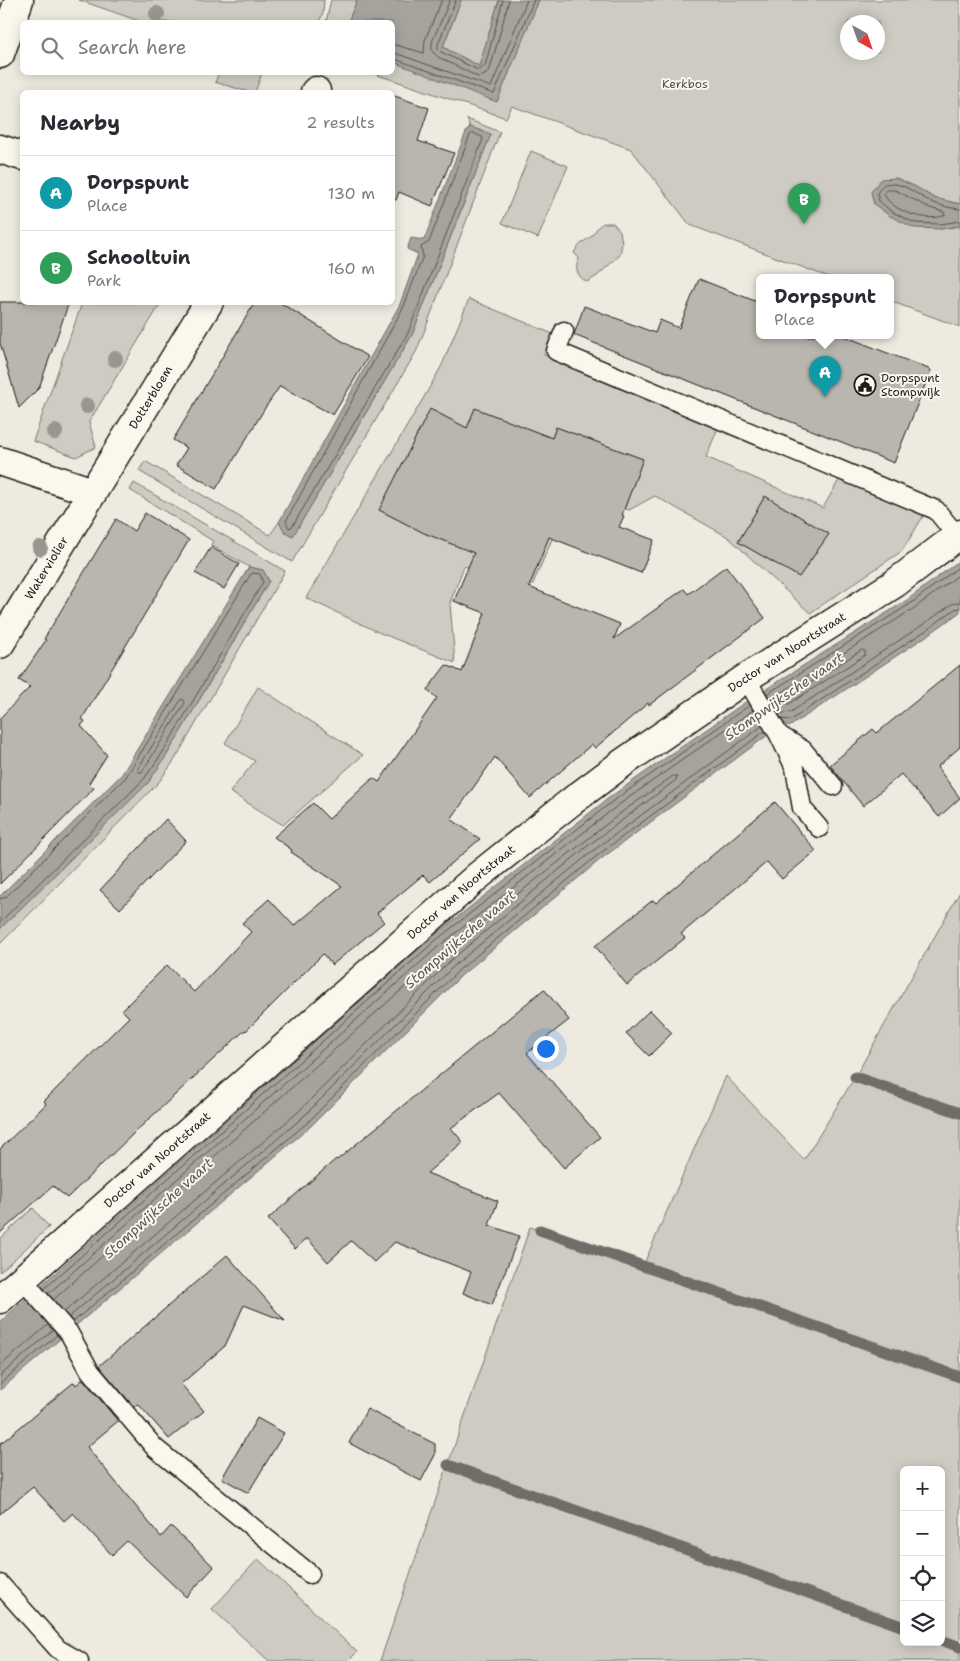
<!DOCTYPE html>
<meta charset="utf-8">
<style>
body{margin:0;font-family:"Shantell Sans",sans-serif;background:#f2f2f3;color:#2b2b33}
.controls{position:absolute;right:15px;bottom:15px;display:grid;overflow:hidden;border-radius:8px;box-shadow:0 2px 12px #0003}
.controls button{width:45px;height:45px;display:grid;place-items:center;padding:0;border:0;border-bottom:1px solid #e1e1e2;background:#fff;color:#2b2b33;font:25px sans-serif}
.compass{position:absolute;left:840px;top:15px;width:45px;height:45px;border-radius:50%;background:#fff;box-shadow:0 2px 12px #0003;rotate:140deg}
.you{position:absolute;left:545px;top:1048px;width:18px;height:18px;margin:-12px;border:4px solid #fff;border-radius:50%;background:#1a73e8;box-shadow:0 0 0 8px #1a73e833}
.badge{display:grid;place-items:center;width:32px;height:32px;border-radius:50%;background:#db2777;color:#fff;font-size:16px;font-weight:700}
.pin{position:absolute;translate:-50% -41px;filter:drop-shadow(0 1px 2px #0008)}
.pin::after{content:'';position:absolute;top:26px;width:18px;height:15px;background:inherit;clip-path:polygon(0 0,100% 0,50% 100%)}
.popup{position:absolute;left:756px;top:274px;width:138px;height:65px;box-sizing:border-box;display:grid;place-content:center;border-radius:8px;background:#fff;filter:drop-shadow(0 1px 4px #0005);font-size:16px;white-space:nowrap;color:#7c7c81}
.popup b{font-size:19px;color:#2b2b33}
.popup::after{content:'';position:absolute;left:50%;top:100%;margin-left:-10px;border:10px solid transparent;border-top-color:#fff}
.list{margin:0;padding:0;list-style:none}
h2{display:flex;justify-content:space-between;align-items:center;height:65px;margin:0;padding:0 20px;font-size:21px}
h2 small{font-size:16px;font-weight:400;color:#7c7c81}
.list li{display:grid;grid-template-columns:32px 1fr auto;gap:15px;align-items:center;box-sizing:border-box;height:75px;padding:0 20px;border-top:1px solid #e1e1e2}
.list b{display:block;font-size:19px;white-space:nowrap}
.list p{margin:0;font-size:16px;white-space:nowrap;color:#7c7c81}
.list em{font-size:16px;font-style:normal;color:#7c7c81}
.icon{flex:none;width:28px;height:28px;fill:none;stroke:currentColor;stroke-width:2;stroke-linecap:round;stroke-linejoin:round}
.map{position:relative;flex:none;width:960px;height:1661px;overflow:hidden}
.search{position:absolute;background:#fff;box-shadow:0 2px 12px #0003;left:20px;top:20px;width:375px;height:55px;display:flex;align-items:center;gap:12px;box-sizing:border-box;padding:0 18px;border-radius:8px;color:#7c7c81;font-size:19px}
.panel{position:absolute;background:#fff;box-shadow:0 2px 12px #0003;left:20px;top:90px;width:375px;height:215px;border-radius:8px}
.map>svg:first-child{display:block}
.green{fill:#ceccc2;stroke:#75746f;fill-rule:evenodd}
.water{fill:#a6a39d;stroke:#6f6d69}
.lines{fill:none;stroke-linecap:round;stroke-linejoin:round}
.shore{stroke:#535250;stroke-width:1}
.stream{stroke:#6f6d69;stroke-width:11}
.building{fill:#b9b6af;stroke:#1c1c1c}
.lane-casing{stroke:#1c1c1c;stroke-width:21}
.street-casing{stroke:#1c1c1c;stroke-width:31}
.lane{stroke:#fbf7ec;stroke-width:18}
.street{stroke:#fbf7ec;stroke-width:28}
.tree{fill:#98968f}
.labels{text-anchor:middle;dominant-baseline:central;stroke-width:4;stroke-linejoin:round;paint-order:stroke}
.park-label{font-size:12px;fill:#51514e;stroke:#fbf7ec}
.poi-label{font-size:12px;fill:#1c1c1c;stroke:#fbf7ec;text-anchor:start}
.street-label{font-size:12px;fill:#1c1c1c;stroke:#fbf7ec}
.water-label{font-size:14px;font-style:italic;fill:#5a5956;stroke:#fbf7ec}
</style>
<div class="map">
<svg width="960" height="1661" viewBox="0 0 960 1661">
<rect width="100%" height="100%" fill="#eeeadf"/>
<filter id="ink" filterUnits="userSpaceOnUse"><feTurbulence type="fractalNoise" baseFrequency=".02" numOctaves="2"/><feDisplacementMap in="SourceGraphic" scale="10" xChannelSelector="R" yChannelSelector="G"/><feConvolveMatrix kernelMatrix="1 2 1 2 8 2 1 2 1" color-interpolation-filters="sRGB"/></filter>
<g filter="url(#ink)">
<path class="green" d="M79,0h245l-1,13 -4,9h-177z
M331,0h26l-9,22h-22z
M461,0h38l-20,66 -36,-19z
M539,0h421v204l-26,-6 -18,-11 -20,-9 -25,14 3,12 16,12 51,13 19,-3v101l-70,-26v-23h-59l-141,-53 -59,-76 -119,-43 -6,12 -134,-45 20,-1 1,-11 104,40zM848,22h30v30h-30z
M219,73v-1l43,1 -7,19h-6l-34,-10z
M467,119l33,13 -74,195 -10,25 -124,210 -153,-91 6,-10 125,74 9,-13 6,10 8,4 119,-201 79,-201 -21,-7z
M531,151l37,15 -30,72 -36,-15z
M604,223h9l7,8 2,12 -2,12 -23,21 -10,6c-10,-6 -13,-13 -8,-24l-5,-5c4,-8 8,-10 15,-15 7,-5 7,-12 15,-15z
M469,299l84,35 -9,21 174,73 -12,29 117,51 16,-28 85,35 -22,36 -92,62 -82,-76 -73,-41 -26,14 -56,-20 -41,96 -68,-20 -14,37 5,60 -77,-31 -72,-34 121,-206 15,-27z
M82,303h79l-72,119 7,25 -20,10 -43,-16z
M134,483l151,88 -111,190 -16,22 -158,161v-15l148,-147 19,-27 102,-174 -6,-11 -14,-3 -38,-22 2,-4 -83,-51z
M258,687l105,68 -80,70 -53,-33 25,-31 -30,-18z
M960,892v769h-580l150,-434 113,39 83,-190 78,84 51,-83zM904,1470h37v172h-37z
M33,1208l16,19 -49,45v-33z
M258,1559l99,93 -9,9h-79l-57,-52z"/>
<path class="water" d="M357,0h104l-18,47 36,19 20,-66h40l-42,102 -104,-40 -1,-40h-44z
M470,127l21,7 -79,201 -119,201 -8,-4 -6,-10 121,-218 18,-50 -11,-5 4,-11 13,2 42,-108z
M896,178l20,9 18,11 26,6v22l-19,3 -27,-1 -24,-12 -16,-12 -3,-12 10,-13z
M960,560v52l-29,21 -142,94 -5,-4 -183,136 -138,115 -152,152 -311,264v-68l432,-385 178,-140 134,-94 163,-103z
M249,567l14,3 6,11 -102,174 -19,28 -148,146v-33l122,-122z"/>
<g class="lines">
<path class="shore" d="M450,0l-18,42v9l6,6 40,20 7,-2 5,-6 19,-69
M456,0l-18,44v5l3,3 37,18 7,-4 18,-66
M392,44l32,9 1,-13 17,-40
M392,52l99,35 36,-87
M392,58l102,36 40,-94
M473,133l9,4 1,2 -75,194 -116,194 -3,1 -3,-7 118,-215 19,-50 -2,-9 8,-5 41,-107z
M887,190h8l35,18 14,4 1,3c-16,8 -54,-3 -61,-21z
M960,209c-9,-1 -20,-3 -28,-7 -17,-7 -27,-21 -48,-18l-7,9 2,8 13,11 23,11 26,1 19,-3
M862,650l3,1v4l-76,49 -6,-1 1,-3z
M767,694l143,-90 50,-38
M182,699l2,1 1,3 -43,69h-3l-1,-3z
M770,700l143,-91 47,-35
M778,714l13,-2 133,-88 28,-20 8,-2
M781,719l10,1 137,-91 27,-20 5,-1
M0,899l6,-2 120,-120 125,-203 2,-1 7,1 3,8 -100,170 -19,27 -144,143
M44,1289l391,-348 178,-140 137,-96
M48,1294l391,-348 178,-140 136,-96
M53,1300l391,-348 178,-140 51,-36h4l-1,4 -86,64 -139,116 -153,152 -234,200
M69,1317l234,-200 152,-152 139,-115 168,-124
M73,1322l235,-200 151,-152 139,-115 167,-124
M0,1366l48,-41
M0,1376l53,-46
M0,1384l57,-49"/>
<path class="stream" d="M855,1077l105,36
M540,1230l420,147
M448,1465l456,162
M941,1640l19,7"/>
</g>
<path class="building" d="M392,95l37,13 -11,33 36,12 -22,53 -33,-14 -3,8h-4z
M699,279l61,24v33h84l87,34 -37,93 -320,-128 10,-29 71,27 5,-13 19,8z
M0,302h69l-30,86 -20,20 -19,-65z
M255,302h24l89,55 -35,58 -53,-29 -15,22 -49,81 -40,-24 11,-17 -14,-8z
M475,408l77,30 4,-11 87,32 -21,56 2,1 -5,11 35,13 -13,33 -92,-36 -20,50 91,37 -6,15 70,-50 4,5 38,-28 39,52 -116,87 -1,-2 -53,45 -3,-4 -62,54 -35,-41 -44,62 29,20 -50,43 -7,-7 -46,38 7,9 -52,43 -9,-11 -77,77 -1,-1 -110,102 -68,66 -14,-12 -53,47v-84l46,-45 -2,-3 85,-84 -7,-7 45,-45 27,27 57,-60 -9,-9 27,-24 25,27 48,-40 -51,-34 1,-2 -18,-13 39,-34 16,16 44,-41 6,4 58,-84 -10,-8 19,-25 16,7 23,-59 -31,-12 20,-48 -50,-20 -45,-23 51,-101 37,19z
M765,496l64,38 -30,43 -61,-35z
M145,513l44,27 -107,179 3,2 -4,5 26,29 -18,28 5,5 -94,96v-166l30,-31 -11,-7 27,-40 -2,-1 72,-120 18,12z
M211,547l28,17 -15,25 -29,-16z
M960,665v82l-23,20 23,31 -21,19 -38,-43 -38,32 -33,-41 43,-36 4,4z
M775,802l41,49 -34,28 -15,-17 -86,72 4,4 -58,47 -32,-39 58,-46 3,3z
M166,819l20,22 -66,68 -20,-19z
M544,989l25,31 -42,33 73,84 -36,31 -65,-75 -48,35 12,14 -36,31 71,28 -9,24 30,11 -27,69 -29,-12 8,-21 -76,-30 -21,20 -23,-21 -23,21 -21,-24 -12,11 -27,-30 68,-60 1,1z
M650,1010l22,23 -23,23 -23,-23z
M227,1255l58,66 -41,-16 -19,41 -44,38 23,27 -35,28 -29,-33 -3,-2 -3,3 -35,-41z
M83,1379l35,42 -31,26 74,90 10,-11 43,41 -28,30 -59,-56 -15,14 -39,-42 -9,8 -31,-34 -33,27v-70l74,-62 2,3z
M367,1409l68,35v11l-14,26 -72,-38z
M257,1418l27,15 -36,60 -26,-15z"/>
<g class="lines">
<g class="lane-casing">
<path id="lane" d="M564,331l-8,20 380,159 21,26
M746,678l33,57 16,33 7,40 17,20
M779,735l24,15 30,36
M22,1279l47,54 21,38 65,77 155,126
M0,1584l58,65 21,12"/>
</g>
<g class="street-casing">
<g id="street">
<path d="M0,54l19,-54"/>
<path d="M315,92l1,-1"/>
<path d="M0,149l22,7"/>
<path d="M0,461l93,31"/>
<path id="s1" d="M0,644l209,-342"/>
<path id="s2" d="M0,1299l478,-423 94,-75 52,-39 122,-84 148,-94 66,-50"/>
</g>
</g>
<use href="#lane" class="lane"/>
<use href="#street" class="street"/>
</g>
<g class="tree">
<circle cx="157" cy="14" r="8"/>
<circle cx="115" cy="359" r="8"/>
<circle cx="87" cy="406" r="8"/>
<circle cx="55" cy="432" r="8"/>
<circle cx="40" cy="548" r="8"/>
</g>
</g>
<defs>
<g id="civic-ring" transform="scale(1.125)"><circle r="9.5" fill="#fbf7ec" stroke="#1c1c1c" stroke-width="1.5"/><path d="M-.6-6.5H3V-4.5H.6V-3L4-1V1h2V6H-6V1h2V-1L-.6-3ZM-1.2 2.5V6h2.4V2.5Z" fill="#1c1c1c"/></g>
</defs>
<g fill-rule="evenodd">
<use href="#civic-ring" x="865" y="385"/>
</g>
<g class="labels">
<g class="park-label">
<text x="685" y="84">Kerkbos</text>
</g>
<g class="poi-label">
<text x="881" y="378">Dorpspunt<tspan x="881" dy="14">Stompwijk</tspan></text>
</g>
<g class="street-label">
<text stroke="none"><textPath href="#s1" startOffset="289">Dotterbloem</textPath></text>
<text stroke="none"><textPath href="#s1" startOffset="89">Waterviolier</textPath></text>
<text stroke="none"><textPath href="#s2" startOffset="1020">Doctor van Noortstraat</textPath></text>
<text stroke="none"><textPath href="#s2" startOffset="615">Doctor van Noortstraat</textPath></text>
<text stroke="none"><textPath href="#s2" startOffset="210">Doctor van Noortstraat</textPath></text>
</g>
<g class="water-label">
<text transform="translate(784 696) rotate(-35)">Stompwijksche vaart</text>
<text transform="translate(460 939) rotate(-41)">Stompwijksche vaart</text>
<text transform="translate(158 1208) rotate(-42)">Stompwijksche vaart</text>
</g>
</g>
</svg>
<div class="controls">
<button>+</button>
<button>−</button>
<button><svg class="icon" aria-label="locate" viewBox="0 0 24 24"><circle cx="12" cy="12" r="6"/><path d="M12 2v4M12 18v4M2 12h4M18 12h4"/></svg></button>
<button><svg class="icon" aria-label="layers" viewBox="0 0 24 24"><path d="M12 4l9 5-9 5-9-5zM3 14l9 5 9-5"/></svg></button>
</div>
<svg class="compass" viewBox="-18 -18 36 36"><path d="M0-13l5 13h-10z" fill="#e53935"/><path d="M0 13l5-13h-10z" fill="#7c7c81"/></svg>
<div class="you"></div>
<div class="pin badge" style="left:825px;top:397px;background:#0f9aa8">A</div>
<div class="popup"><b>Dorpspunt</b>Place</div>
<div class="pin badge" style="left:804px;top:224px;background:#2e9e5b">B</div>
<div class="search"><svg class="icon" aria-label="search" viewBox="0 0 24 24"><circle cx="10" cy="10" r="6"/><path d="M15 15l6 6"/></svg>Search here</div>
<section class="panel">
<h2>Nearby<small>2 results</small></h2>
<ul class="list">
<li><span class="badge" style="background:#0f9aa8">A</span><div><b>Dorpspunt</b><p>Place</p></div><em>130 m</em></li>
<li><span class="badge" style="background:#2e9e5b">B</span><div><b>Schooltuin</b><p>Park</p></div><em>160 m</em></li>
</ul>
</section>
</div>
